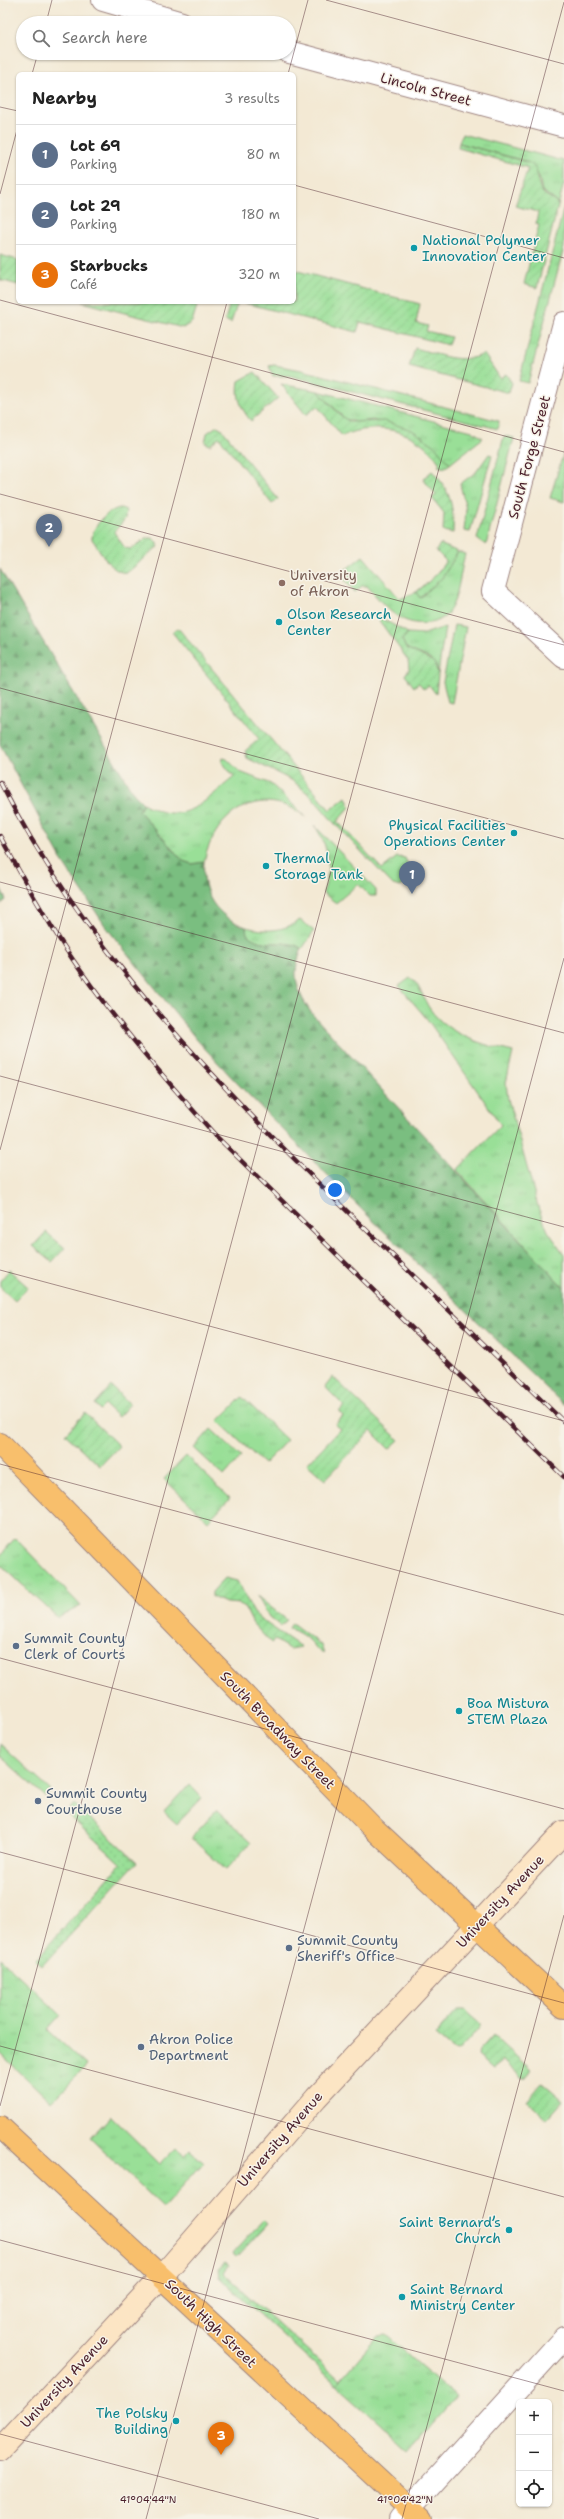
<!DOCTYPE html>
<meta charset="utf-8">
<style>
body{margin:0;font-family:"Shantell Sans",sans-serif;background:#f6f6f6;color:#222}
.controls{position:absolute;right:12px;bottom:12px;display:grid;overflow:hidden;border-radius:6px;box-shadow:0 1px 3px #0004}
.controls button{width:36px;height:36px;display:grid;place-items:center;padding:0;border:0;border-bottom:1px solid #e0e0e0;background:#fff;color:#222;font:20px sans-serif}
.you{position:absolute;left:335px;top:1190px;width:14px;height:14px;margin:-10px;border:3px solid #fff;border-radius:50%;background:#1a73e8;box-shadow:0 0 0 6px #1a73e833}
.badge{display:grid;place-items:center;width:26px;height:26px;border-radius:50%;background:#7c3aed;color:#fff;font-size:13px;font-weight:700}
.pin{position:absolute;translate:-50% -33px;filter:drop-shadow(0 1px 2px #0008)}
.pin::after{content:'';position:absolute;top:21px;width:14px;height:12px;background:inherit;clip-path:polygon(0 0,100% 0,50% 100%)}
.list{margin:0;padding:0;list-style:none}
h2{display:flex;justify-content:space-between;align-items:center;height:52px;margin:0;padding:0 16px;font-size:17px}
h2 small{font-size:13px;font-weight:400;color:#767676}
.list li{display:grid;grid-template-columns:26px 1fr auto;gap:12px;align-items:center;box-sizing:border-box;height:60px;padding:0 16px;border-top:1px solid #e0e0e0}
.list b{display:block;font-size:15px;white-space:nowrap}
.list p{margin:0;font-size:13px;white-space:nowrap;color:#767676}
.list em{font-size:13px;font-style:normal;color:#767676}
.icon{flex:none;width:22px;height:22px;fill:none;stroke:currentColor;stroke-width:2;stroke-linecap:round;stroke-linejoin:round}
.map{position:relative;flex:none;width:564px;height:2519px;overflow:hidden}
.search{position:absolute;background:#fff;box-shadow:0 1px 3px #0004;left:16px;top:16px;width:280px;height:44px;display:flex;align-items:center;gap:10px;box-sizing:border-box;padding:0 14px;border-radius:22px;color:#767676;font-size:15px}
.panel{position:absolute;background:#fff;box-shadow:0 1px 3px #0004;left:16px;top:72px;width:280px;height:232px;border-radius:6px}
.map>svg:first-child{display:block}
.grass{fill:url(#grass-tufts);stroke:#727f61}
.forest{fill:url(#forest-firs);stroke:#626e56}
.park{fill:url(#park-dots);stroke:#727f61}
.garden{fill:url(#garden-furrows);stroke:#727f61}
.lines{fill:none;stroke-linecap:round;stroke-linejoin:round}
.minor-casing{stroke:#9e8480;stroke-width:24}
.tertiary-casing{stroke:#9e8480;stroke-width:24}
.secondary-casing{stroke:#9e8480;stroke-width:24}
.primary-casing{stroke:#9e8480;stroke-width:24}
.minor{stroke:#fff;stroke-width:22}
.tertiary{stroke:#fff;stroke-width:22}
.secondary{stroke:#fce5c4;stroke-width:22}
.primary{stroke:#f8bf6c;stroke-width:22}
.rail-casing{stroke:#4a1f2b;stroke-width:4.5}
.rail{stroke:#f7f3e8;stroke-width:3;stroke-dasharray:9;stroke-linecap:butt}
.ticks{fill:none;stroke:#4a1f2b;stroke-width:1;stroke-opacity:0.45}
.culture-dot{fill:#0f9aa8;stroke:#f7f3e8;stroke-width:1.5}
.education-dot{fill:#8d6e63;stroke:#f7f3e8;stroke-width:1.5}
.service-dot{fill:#5c6f8a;stroke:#f7f3e8;stroke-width:1.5}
.labels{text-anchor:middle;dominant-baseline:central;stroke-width:3;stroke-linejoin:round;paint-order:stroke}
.street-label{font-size:14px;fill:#4a1f2b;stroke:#f7f3e8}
.culture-label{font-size:14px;fill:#0d838f;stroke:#f7f3e8;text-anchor:start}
.education-label{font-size:14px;fill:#785e54;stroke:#f7f3e8;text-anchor:start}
.service-label{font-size:14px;fill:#4e5e75;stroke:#f7f3e8;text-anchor:start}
.ticks-label{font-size:10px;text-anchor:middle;fill:#4a1f2b;stroke:#f7f3e8;stroke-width:3;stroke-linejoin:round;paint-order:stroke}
</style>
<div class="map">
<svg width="564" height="2519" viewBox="0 0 564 2519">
<defs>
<pattern id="grass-tufts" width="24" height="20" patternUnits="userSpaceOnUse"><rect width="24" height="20" fill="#99df97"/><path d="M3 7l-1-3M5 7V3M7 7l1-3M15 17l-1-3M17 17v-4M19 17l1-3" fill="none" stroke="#85bf82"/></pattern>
<pattern id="forest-firs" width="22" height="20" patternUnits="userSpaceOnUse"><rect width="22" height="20" fill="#7abe80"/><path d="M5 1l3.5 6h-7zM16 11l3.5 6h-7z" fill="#669a69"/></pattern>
<pattern id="park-dots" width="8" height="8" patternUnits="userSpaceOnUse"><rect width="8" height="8" fill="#99df97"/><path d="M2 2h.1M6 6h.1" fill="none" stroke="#85bf82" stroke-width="1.8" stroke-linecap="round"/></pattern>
<pattern id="garden-furrows" width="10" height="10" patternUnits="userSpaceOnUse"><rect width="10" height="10" fill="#99df97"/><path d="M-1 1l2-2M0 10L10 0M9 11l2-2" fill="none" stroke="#85bf82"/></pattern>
</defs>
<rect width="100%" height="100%" fill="#f7f3e8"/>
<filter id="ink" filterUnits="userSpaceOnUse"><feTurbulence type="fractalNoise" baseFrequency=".025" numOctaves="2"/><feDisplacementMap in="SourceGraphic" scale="8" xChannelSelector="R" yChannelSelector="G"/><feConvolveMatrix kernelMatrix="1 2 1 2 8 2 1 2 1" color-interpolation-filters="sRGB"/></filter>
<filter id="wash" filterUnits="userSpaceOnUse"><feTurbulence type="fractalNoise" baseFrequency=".012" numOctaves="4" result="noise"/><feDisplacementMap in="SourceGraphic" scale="16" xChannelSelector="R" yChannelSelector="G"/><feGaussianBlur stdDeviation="0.9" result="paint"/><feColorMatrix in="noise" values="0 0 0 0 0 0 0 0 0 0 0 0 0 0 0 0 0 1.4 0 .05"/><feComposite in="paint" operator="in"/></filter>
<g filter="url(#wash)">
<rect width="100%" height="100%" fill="#f3e9d4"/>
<path class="grass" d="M462,134l102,27v22l-6,23 -1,-4 -15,-11 -3,-15 -14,-15 -66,-18z
M564,207v40l-36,136 -9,-2z
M274,365l28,5 197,51 -1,8 -208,-53h-17l-4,-10z
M318,391l154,40 11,7 -33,26 -28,-28 -49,-16 -17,2 -11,-3z
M504,436l10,2 -28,107 -9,-6z
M564,451v51l-14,-4z
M489,454l3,1 -22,77 -6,-1 2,-22 -6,-25 16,-12z
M458,552l7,2c-5,18 -6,44 -17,59 -4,6 -12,9 -19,10 -30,4 -44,-17 -62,-37h-5l-7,6 -15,-18 23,-18 37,43 16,-7 4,6 22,-20z
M454,625l12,2 -14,76 -4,-1 -5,-20z
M445,627l-7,47c-1,-18 -20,-19 -32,-26l-4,-8 6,-7 16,1z
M223,758l4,1 13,13 31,12 35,33c-45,-34 -91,-6 -102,45l-12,2 -9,-3 -44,-50 4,-8c41,25 60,-1 91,-26l-12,-15z
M337,821l45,48 15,-12 8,1 5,11 -3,14 -7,4 -7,-2 -58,-61z
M314,825l62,65v6h-6l-12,-12 -22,19 -13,-10c9,-25 6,-47 -9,-68z
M300,920l14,11 -12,18c-15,-12 -39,1 -56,-15v-7c20,5 36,5 54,-7z
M410,978c9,4 14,23 20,31 18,26 54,36 83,43l-7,31 2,16 31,111 9,21 16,23v34l-107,-118 44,-45 -74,-106 -28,-33z
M242,1397l45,43 -23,24 -46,-43z
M211,1429l30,28 -17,19 -30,-28z
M186,1456l44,42 -22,23 -44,-42z
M15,1538l66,68 -23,12 -58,-54v-8z
M0,1744l51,47 -5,6 -46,-41z
M189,1784l13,14 -25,26 -13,-12z
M217,1810l34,32 -25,28 -35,-32z
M0,1958l61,57 -13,15 39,36 -36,36 -51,-49z
M111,2116l49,48 16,-16 9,7 5,-6 14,13 -41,46 -73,-70z
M386,2335l70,62 -46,54 -74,-67 42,-48z"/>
<path class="forest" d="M0,569l134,225 9,9 -4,8 44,50 9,3 12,-2c-3,32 12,54 42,65l1,7c16,16 40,3 55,15 -12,26 -5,44 11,66l251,273v117l-203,-196 -125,-127 -39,-42 -91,-113 -43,-64 -63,-118z
M0,886l6,14 -6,5z"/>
<path class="park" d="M74,1804l63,58 -95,104 -7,-6 86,-96 -55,-51z"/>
<path class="garden" d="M459,143l71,20c11,8 6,19 12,29 5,6 14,6 16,14l-21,82 -13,-4 15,-59 -3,-1 2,-12 -23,-6 13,-38 -70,-20z
M0,255l18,5v25l-18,-5z
M294,270l126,34 -4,19 12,3 -2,5 25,6 -3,8 -88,-23 -3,10 -116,-30h53z
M82,302h100l15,4 -5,16 -9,6z
M230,302h8l-7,21 -6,-3z
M415,348c24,6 45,17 69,6l16,24 6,-4 6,9 -3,10 -100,-26z
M255,372l23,26 -27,23c-10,-12 -15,-24 -12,-40z
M281,384l37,7 23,25 9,6 34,-1 28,9 22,15 16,19 -6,4 -6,-2 2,-2c-21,-35 -63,-43 -98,-28l-25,-30 -11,9z
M217,426l4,2 57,71 -6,5 -53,-67 -9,8 -5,-2 2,-10z
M432,471c19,19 22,37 21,62l-10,-2 1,-18 -12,-15 4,-3 -13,-16z
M121,508l5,2 -1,9 -11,13 11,16 6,1 16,-11h6l6,8 -31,26c-16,4 -28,-22 -36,-33 -1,-12 18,-31 29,-31z
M440,544l18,8 -16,26 -22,20 -4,-6 17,-14 13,-17 -10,-10z
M375,615l33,18 -6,7 4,8 28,14 4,12 -2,20 -7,-9 -5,4 -5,-6 -5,4 -9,-12 4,-6 -1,-9z
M178,628l152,182 16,-13 4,10 -15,17 -23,-27 -19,-16 -46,-23 -2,-7 14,-12 -87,-107z
M46,1232l19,16 -13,14 -19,-16z
M9,1270l19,17 -13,14 -15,-14v-6z
M333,1377l66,63 -10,9 -18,-18 -46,49 -18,-16 33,-35 -5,-4 8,-9 -4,-4 5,-6 -19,-19z
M111,1386l19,18 -12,13 -13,-12 -5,5 -5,-6z
M85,1413l34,33 -19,20 -35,-32z
M225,1578l12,3 17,32 9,8 38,26 -12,2 -14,-9 -4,3 -18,-19 -8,-16 -5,-4 -14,-1 -14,-6v-5z
M257,1596l30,24 -7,6 -11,-9z
M292,1623l29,22 3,9c-7,-3 -8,-7 -12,-11 -6,-7 -15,-11 -23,-15z
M457,2010h7l16,14v3l-22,24 -5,-1 -18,-15z
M493,2035l37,34 1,3 -6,7h-3l-19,-18 -10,8 -15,-13 1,-5z
M542,2083l21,18 -16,18 -20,-18z
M263,2220l4,4 -31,34 -4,-4z
M225,2263l4,3 -6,7 117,107 -4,4 -117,-107 -1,-8z"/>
</g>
<g filter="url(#ink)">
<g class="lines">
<g class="minor-casing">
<path id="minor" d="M103,0l79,23
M289,52l275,74"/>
</g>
<g class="tertiary-casing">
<path id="tertiary" d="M564,323l-71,268 71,66
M400,2519l164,-181"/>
</g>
<g class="secondary-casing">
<path id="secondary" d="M0,2450l162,-174 154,-178 248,-266"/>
</g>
<g class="primary-casing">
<path id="primary" d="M0,1444l371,382 193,181
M0,2127l421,392"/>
</g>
<use href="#minor" class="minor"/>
<use href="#tertiary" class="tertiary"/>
<use href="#secondary" class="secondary"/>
<use href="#primary" class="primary"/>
<g class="rail-casing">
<path id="rail" d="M0,782c84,166 219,304 351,433 71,69 142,138 213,207
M0,836c21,39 43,78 67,115 44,66 97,127 150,186l347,340"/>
</g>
<use href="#rail" class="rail"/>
</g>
</g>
<path class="ticks" d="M326,0l238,64M46,23l6,-23M32,74l6,-21M288,74l20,-74M0,107l18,4M294,185l270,73M0,194l18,-68M0,300l564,152M0,494l564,151M0,688l564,151M0,882l564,151M0,1076l564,151M0,1150l227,-848M0,1270l564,151M0,1464l564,151M0,1658l564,151M0,1852l564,151M0,2046l564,151M0,2106l564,-2104M0,2240l564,151M0,2434l319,85M146,2519l418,-1561M402,2519l162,-604"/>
<g class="culture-dot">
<circle cx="414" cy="248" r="4"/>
<circle cx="279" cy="622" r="4"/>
<circle cx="514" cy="833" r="4"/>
<circle cx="266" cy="866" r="4"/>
<circle cx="459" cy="1711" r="4"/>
<circle cx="509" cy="2230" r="4"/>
<circle cx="402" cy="2297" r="4"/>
<circle cx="176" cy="2421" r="4"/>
</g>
<circle class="education-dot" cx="282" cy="583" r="4"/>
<g class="service-dot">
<circle cx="16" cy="1646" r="4"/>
<circle cx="38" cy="1801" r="4"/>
<circle cx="289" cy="1948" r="4"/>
<circle cx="141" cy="2047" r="4"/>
</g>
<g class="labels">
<g class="street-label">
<text transform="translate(426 89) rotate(15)">Lincoln Street</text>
<text transform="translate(529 457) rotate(-75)">South Forge Street</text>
<text transform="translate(278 1730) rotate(46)">South Broadway Street</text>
<text transform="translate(500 1901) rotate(-47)">University Avenue</text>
<text transform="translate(280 2139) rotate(-49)">University Avenue</text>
<text transform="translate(211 2323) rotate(44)">South High Street</text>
<text transform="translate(64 2381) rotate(-47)">University Avenue</text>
</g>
<g class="culture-label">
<text x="422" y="240">National Polymer<tspan x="422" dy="16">Innovation Center</tspan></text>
<text x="287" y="614">Olson Research<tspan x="287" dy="16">Center</tspan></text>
<text x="506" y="825" text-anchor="end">Physical Facilities<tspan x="506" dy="16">Operations Center</tspan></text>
<text x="274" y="858">Thermal<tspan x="274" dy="16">Storage Tank</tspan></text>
<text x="467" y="1703">Boa Mistura<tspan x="467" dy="16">STEM Plaza</tspan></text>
<text x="501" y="2222" text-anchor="end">Saint Bernard’s<tspan x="501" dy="16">Church</tspan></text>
<text x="410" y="2289">Saint Bernard<tspan x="410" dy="16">Ministry Center</tspan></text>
<text x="168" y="2413" text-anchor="end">The Polsky<tspan x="168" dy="16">Building</tspan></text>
</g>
<g class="education-label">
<text x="290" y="575">University<tspan x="290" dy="16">of Akron</tspan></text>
</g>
<g class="service-label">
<text x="24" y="1638">Summit County<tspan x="24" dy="16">Clerk of Courts</tspan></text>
<text x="46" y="1793">Summit County<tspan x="46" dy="16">Courthouse</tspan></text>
<text x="297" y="1940">Summit County<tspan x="297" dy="16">Sheriff's Office</tspan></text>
<text x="149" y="2039">Akron Police<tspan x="149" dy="16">Department</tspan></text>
</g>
</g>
<g class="ticks-label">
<text x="148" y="2503">41°04'44"N</text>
<text x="405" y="2503">41°04'42"N</text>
</g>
</svg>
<div class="controls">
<button>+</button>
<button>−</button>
<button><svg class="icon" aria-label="locate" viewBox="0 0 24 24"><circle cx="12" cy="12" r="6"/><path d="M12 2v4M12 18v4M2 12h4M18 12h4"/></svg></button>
</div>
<div class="you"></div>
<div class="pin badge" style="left:412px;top:894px;background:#5c6f8a">1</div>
<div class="pin badge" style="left:49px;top:547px;background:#5c6f8a">2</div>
<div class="pin badge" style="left:221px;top:2455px;background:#e8710a">3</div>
<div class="search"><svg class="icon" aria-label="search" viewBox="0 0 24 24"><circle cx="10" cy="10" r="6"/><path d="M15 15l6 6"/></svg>Search here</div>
<section class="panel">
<h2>Nearby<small>3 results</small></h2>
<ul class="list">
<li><span class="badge" style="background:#5c6f8a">1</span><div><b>Lot 69</b><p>Parking</p></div><em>80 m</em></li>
<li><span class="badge" style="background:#5c6f8a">2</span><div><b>Lot 29</b><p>Parking</p></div><em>180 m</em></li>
<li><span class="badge" style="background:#e8710a">3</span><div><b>Starbucks</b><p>Café</p></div><em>320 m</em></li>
</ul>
</section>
</div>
